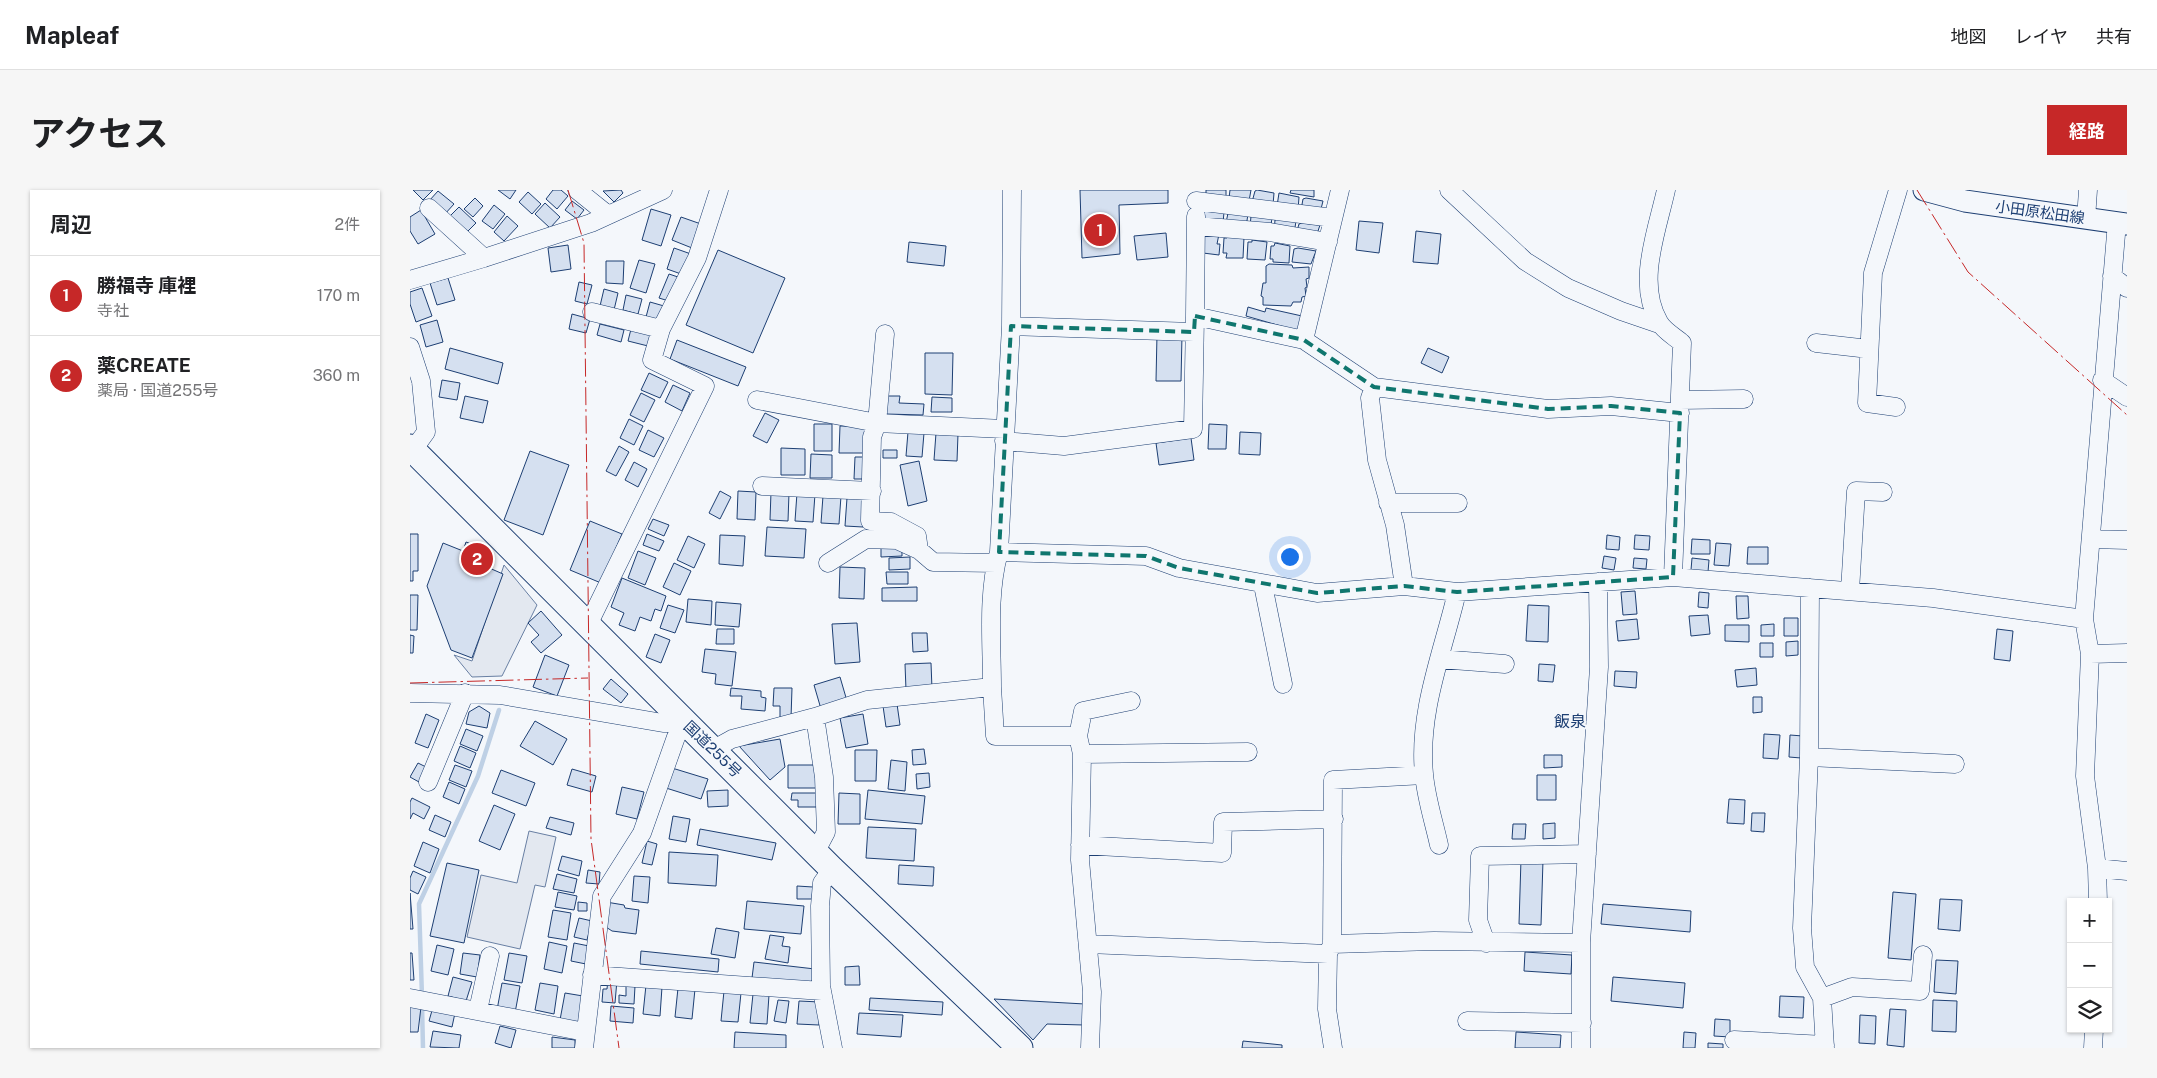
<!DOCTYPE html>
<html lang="ja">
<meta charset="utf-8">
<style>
body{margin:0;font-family:"Public Sans","Noto Sans JP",sans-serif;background:#f6f6f6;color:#202124}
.controls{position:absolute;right:15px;bottom:15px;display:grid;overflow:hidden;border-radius:0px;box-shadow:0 1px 4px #0004}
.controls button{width:45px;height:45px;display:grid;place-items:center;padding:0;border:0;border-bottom:1px solid #e0e0e0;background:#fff;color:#202124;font:25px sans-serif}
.you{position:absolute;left:879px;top:366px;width:18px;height:18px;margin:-12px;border:4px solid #fff;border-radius:50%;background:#1a73e8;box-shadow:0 0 0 8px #1a73e833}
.badge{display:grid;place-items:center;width:32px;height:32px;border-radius:50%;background:#c62828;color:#fff;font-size:16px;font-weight:700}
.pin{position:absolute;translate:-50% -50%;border:2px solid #fff;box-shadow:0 1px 5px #0006}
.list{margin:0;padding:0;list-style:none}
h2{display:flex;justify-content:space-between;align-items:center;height:65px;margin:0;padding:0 20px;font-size:21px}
h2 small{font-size:16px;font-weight:400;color:#757577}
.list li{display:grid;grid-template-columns:32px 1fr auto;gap:15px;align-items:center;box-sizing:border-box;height:80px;padding:0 20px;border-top:1px solid #e0e0e0}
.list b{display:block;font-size:19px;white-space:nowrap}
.list p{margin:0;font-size:16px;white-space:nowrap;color:#757577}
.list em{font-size:16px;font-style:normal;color:#757577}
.icon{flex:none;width:28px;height:28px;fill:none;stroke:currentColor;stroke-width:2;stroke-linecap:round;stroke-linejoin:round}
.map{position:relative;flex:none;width:1717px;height:858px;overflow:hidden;border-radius:0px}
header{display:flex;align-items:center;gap:30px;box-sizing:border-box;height:70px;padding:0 25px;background:#fff;border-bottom:1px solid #e0e0e0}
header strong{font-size:24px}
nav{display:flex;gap:28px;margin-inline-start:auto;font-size:18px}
.intro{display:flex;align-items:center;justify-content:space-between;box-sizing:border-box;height:120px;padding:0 30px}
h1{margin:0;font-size:35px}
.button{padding:12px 22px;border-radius:0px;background:#c62828;color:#fff;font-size:18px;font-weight:700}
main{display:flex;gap:30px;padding:0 30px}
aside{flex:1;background:#fff;border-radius:0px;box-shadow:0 1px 4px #0004}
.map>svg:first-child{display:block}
.parking{fill:#e3e8f0;stroke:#687fa3}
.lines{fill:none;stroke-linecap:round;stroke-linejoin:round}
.stream{stroke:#bed0e5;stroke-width:4.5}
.building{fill:#d5e0f0;stroke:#1d3f73}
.minor-casing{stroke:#1d3f73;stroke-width:19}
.major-casing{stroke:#1d3f73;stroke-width:23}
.highway-casing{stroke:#1d3f73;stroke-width:27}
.minor{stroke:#f4f7fb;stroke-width:18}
.major{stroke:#f4f7fb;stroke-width:21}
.highway{stroke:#f4f7fb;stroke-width:25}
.power{stroke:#c62828;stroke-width:1;stroke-dasharray:18 4 2.5 4;stroke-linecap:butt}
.marked{fill:none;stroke:#0f766e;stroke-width:4;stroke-dasharray:10 6;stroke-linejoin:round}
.labels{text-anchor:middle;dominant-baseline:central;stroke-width:4;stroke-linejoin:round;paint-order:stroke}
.street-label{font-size:15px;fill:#1d3f73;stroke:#f4f7fb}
.neighbourhood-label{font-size:16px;fill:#1d3f73;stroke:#f4f7fb}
</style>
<header>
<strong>Mapleaf</strong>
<nav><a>地図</a><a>レイヤ</a><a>共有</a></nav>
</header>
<div class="intro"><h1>アクセス</h1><a class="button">経路</a></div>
<main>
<aside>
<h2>周辺<small>2件</small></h2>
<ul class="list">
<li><span class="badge">1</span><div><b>勝福寺 庫裡</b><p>寺社</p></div><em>170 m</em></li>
<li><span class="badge">2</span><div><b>薬CREATE</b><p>薬局 · 国道255号</p></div><em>360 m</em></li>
</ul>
</aside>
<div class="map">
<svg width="1717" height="858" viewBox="0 0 1717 858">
<rect width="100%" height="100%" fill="#f4f7fb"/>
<path class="parking" d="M94,375l33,40 -35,71 -30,1 -18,-22 18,6z
M119,641l27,6 -11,50 -10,-2 -15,64 -53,-12 14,-62 36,8z"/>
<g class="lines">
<path class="stream" d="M12,807l-3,-93 59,-128 21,-66
M12,815l1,43"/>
</g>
<path class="building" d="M3,0h20l-10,10z
M88,0h18l-6,9z
M143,0h8l7,6 -11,13 -11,-10z
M211,0l2,3 -9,9 -11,-11z
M670,0h88v13l-49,2 1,49 -38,4z
M796,0h20v8l-20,-3z
M820,0h21l-2,11 -20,-3z
M847,0l17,3 -1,12 -21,-3 3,-11z
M881,0h23v7l-24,-4z
M28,1l16,13 -10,11 -15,-14z
M118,2l13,12 -9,10 -13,-12z
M869,3l20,4 -1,13 -21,-4z
M65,8l8,8 -10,11 -9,-8z
M896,8l17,3 -3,12 -19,-3 2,-11z
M162,11l12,9 -7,9 -12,-9z
M135,13l15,14 -10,11 -15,-14z
M84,15l11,9 -12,15 -11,-8z
M49,17l17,16 -11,11 -17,-16z
M241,19l20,6 -10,31 -19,-6z
M11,20l14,24 -17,10 -8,-13v-14z
M793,20l21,2 -1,11 -21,-4z
M818,23l20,1 -2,13 -20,-4z
M97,26l11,10 -14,15 -10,-9z
M841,26l21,2 -2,14 -20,-5z
M271,27l20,7 -9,24 -20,-8z
M869,28l17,3 -2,13 -20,-3 1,-11z
M949,31l24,2 -4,30 -23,-3z
M892,33l18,2 -4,12 -20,-3 3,-10z
M1006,41l25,3 -3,30 -25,-2z
M756,43l2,24 -31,3 -3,-24z
M809,44l-2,10h3l-1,11 -16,-2 1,-18z
M819,45l15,2 -1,21h-17l1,-5h-4l1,-15h3z
M842,50l15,2 -2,18 -18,-1 1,-17h4z
M499,52l37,4 -2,20 -37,-4z
M865,53l15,3 -1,17 -16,-1v-3h-3l1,-13h3z
M158,55l3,24 -20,3 -3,-24z
M264,58l17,6 -7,21 -17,-6z
M888,58l18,3 -5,13 -19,-2 2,-13z
M308,60l67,28 -32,75 -67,-28z
M229,70l16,4 -9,29 -16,-5z
M196,71h18l-1,23 -17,-1z
M859,74l23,1 1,3 16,-1v11l-3,1 1,8 -2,1 1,8 -4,1 -1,5h-8l-2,4 -28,-1v-8l-2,-1 2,-13h3v-17z
M259,84l12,4 -9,24 -13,-4z
M38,88l7,22 -18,5 -7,-22z
M169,92l13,3 -5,19 -12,-3z
M12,98l10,28 -16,6 -6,-18v-12z
M194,99l14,4 -4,17 -14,-4z
M216,105l16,4 -4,15 -15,-4z
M240,112l14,4 -3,14 -15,-3z
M838,117l17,5 1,-4 36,8 -4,15 -52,-15z
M162,124l18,5 -4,14 -17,-4z
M27,130l6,22 -17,5 -6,-22z
M190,134l24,6 -3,12 -24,-7z
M221,139l20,5 -3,12 -20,-5z
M747,144l25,1 -1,46h-25z
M267,150l69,27 -8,19 -68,-27z
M40,158l53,15 -5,21 -53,-15z
M1018,158l21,9 -7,16 -21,-10z
M515,163h28l-1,42 -27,-1z
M239,183l19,9 -8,16 -19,-8z
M32,190l18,3 -3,17 -18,-3z
M263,195l17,8 -8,18 -17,-9z
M231,203l14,7 -11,22 -14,-7z
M55,206l23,5 -5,22 -23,-5z
M477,206h13l-1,7 25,1 -1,11 -37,-1z
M522,207l20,1v14h-21z
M355,223l14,7 -12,23 -14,-7z
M219,229l14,7 -9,19 -14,-7z
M404,234h18v27h-18z
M799,234l18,1 -1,24h-18z
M430,236h27v27h-28z
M238,240l16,8 -10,19 -15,-7z
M498,242l16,1 -2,24 -16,-1z
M830,242l21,1 -1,22 -21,-1z
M526,243l22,1 -1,27 -23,-1z
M781,248l3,22 -35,5 -3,-22z
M209,256l10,6 -13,24 -10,-5z
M371,258l24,1v26h-24z
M473,260h14v8h-14z
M120,261l39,14 -26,70 -39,-15z
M401,264l21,1v23h-22z
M445,267h12l-1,22h-12z
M509,271l8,40 -19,5 -8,-41z
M224,272l13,7 -9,18 -13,-7z
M310,301l11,6 -11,22 -11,-6z
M328,301l18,1 -1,28 -18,-1z
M361,302l18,1 -1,28 -18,-1z
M387,303l18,1 -2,28 -18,-1z
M413,306h18l-2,28 -18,-1z
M437,308l18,1 -2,28 -18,-1z
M243,329l16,6 -5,11 -16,-7z
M180,331l32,13 -21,49 -31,-13z
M357,337l39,2 -2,29 -39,-2z
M0,344h8v37h-5v10h-3z
M237,344l17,7 -5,10 -16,-6z
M310,345l25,1 -2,30 -24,-2z
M1197,345l13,2 -1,13 -13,-1z
M1225,345l15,1 -1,14 -15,-1z
M278,346l17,8 -11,24 -17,-8z
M1282,349l18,1v14h-19z
M56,352l26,10 -5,15 16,7 -31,84 -21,-8 -24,-64 16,-43 20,8z
M1306,353l15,1 -2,22 -15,-1z
M471,354h21v12l-21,1z
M1338,357h20v17h-21z
M228,361l18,7 -11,27 -17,-7z
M1194,366l12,2 -2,12 -12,-2z
M500,367v12l-21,1v-12z
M1224,368l13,1 -1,10 -13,-1z
M1282,368l17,2 -1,12 -17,-2z
M264,373l17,8 -11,24 -17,-8z
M430,377l25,1 -1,31 -25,-1z
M476,382h22v12h-21z
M212,388l44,18 -5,15 -6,-2 -4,12 -11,-4 -5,14 -16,-6 5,-12 -13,-6z
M507,397v14h-35v-13z
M1225,401l2,23 -14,1 -2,-23z
M1289,402l10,1 -1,15 -10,-1z
M0,405h8l-1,35h-7z
M1326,406h12l1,22 -12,1z
M278,409l24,2 -1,24 -25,-3z
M306,412l25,2 -2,23 -24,-2z
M258,415l16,5 -9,23 -15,-5z
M1118,415l21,1 -1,36 -22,-1z
M131,421l21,24 -21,18 -10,-11 8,-7 -11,-12z
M1298,425l2,19 -19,2 -2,-20z
M1374,428h14v18h-14z
M1227,429l2,20 -21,2 -2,-20z
M447,433l3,39 -25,2 -3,-40z
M1364,434v12h-13v-11z
M1315,435h24v17l-24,-1z
M307,439h17v15h-18z
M1587,439l16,2 -3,30 -16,-2z
M502,443h15l1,18 -15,1z
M245,444l15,6 -9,23 -15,-6z
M0,445l4,1 -1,17h-3z
M1388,451v14l-12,1v-14z
M1350,453h13v14h-13z
M295,459l31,3 -4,34 -17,-2 1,-10 -14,-2z
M135,465l24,10 -12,31 -24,-9z
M521,473l1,26 -26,1 -1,-26z
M1129,474l16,1 -2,17 -15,-1z
M1346,478l1,17 -20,2 -2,-17z
M1205,481l22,1 -1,16 -22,-2z
M430,487l7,24 -26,8 -7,-24z
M201,489l17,15 -7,9 -18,-14z
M321,498l30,3v6l5,1 -1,13 -24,-2 1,-13h-12z
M364,498h18l-1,30 -11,-1v-11h-7z
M1343,507h9v15l-9,1z
M487,514l3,21 -14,2 -3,-21z
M69,516l11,7 -3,15 -21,-4 3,-12z
M16,524l13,6 -11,28 -13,-5z
M453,524l5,30 -22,4 -6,-30z
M125,531l32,18 -14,26 -33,-19z
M56,539l17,7 -6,15 -17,-7z
M1354,544l16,1 -2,24 -15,-1z
M1380,545l13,1 -2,22 -12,-1z
M370,549l5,28 -15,13 -31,-34z
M50,556l16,7 -6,15 -16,-7z
M514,559l2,15 -13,1 -1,-15z
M445,560h22l-1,31h-21z
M1134,565h18v12l-18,1z
M481,570l16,2 -2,29 -17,-2z
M8,573l10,5 -9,14 -9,-5z
M45,575l17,6 -6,16 -17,-7z
M378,575h28v23h-28z
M262,578l36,11 -7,20 -35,-11z
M162,579l24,7 -4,16 -25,-7z
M91,580l34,13 -9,23 -34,-13z
M519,583l1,14 -13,2 -1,-15z
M1127,585h19v25h-19z
M39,592l16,7 -6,15 -16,-7z
M212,597l22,5 -7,27 -21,-5z
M318,600v16l-20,1 -1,-16z
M458,600l57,6 -3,28 -57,-5z
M382,603h27v14h-21v-7h-7z
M429,603l21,1v30h-22z
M2,608l18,9 -6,12 -11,-6 -3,6v-17z
M1319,609l16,1 -1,24 -17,-1z
M84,615l21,9 -15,36 -21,-9z
M1342,623h13l-1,19 -13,-1z
M25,625l16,7 -6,15 -16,-7z
M263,626l17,3 -4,23 -17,-3z
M140,627l24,6 -3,12 -25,-7z
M1145,633v15l-12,1v-15z
M1103,634h13l-1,15h-13z
M458,637l48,2 -2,32 -48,-3z
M290,639l76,14 -4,17 -75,-15z
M237,651l10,3 -5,21 -10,-2z
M13,652l16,7 -9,24 -16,-7z
M259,662l49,3 -2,31 -48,-3z
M152,666l20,5 -3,15 -21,-6z
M1111,669l22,1 -2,65 -22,-1z
M37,673l32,7 -15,73 -34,-7z
M489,675l35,2 -1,19 -35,-2z
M178,680l12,2 -1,12 -13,-1z
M3,681l13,6 -8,17 -8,-4v-12z
M147,684l20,5 -3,14 -21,-4z
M224,686l16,1 -2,26 -16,-2z
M387,696l16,1 -1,12h-15z
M148,702l19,4 -3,14 -19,-3z
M1483,702l23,2 -5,66 -23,-2z
M0,703l3,36h-3z
M1530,709l22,1 -2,31 -22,-2z
M337,711l57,5 -3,28 -57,-5z
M168,712l9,1v8h-9z
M196,712l18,3 1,3 14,2 -3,24 -24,-3 -9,-6z
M1193,714l88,7 -1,21 -89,-8z
M143,720l18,3 -4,27 -19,-3z
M169,728l13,3 -5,19 -13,-3z
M306,738l23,4 -4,26 -24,-4z
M360,745l14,2 -2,9 8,1 -2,16 -23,-4z
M139,752l18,4 -5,27 -18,-4z
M164,753l15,3 -3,18 -15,-3z
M27,755l17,4 -6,26 -17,-4z
M231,761l78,8 -1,13 -78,-8z
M1115,762l47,3 -1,19 -47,-3z
M0,763h2l2,27h-4z
M53,763l17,2 -3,22 -17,-3z
M99,763l18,3 -5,27 -18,-3z
M1526,770l22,1 -2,33 -22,-2z
M344,772l61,7 -2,17 -61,-8z
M449,776l1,19h-15v-18z
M43,787l19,5 -6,19 -18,-5z
M1203,787l72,6 -2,25 -72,-7z
M198,789l9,1 -2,23 -13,-1 1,-13h4z
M92,793l18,3 -5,27 -18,-3z
M130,793l18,3 -4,28 -19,-4z
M216,795l9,1 -1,18 -15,-1v-8l7,1z
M236,795l16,2 -2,29 -17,-2z
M268,798l17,1 -3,30 -17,-2z
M314,801l17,2 -3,29 -17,-1z
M155,803l18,3 -5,27 -18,-3z
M343,804l16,1 -2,29 -17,-1z
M1370,806l24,1 -1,21 -24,-1z
M460,808l73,4 -1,13 -73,-5z
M584,809l91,5 -1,21 -37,-1 -14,16z
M368,810l11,1 -3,22 -12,-2z
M1523,810l24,1 -1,31 -24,-1z
M389,811l21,1 -1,23 -22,-1z
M0,816l11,1 -3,25h-8z
M201,816l23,2 -1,15 -23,-2z
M23,817l22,6 -3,14 -23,-6z
M1480,819l16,1 -2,37 -17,-2z
M449,823l44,2 -2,22 -44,-3z
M1450,825l16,1 -1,28 -16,-1z
M1305,829l15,1v17l-16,-1z
M90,836l16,4 -5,18 -16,-5z
M23,841l28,4 -2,13 -29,-1z
M325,842l51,3v13h-52z
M1106,842l45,3 -1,13h-45z
M1274,842l12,1 -1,15h-12z
M142,847l23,3v8h-23z
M833,851l39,4v3h-40z
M1298,853l15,1v4h-15z"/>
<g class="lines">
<g class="minor-casing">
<path id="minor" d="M167,0l31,25
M602,0l-1,136 -12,226 147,4 33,12 138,25 87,-7 53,6 216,-15 260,21 151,21
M1039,0l76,71 43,27 53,23 38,13
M1256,0c-9,41 -30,93 -7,132 4,8 16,15 23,21l-9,234
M786,11l137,17
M19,18l55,50
M1676,29l2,-29
M786,36l74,6 58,10
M1702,86l15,12
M0,90l74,-22 107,-35 72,-33
M182,122l69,17
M785,126l1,-100
M601,136l183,6
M475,144l-8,89 -5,14 -2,84 21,1 26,14 2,14
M894,150l36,-150
M1406,153l53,6
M0,157l11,34 5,51 -13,18
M1692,190l25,17
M964,197l-4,11 7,62 18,65 9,61
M347,210l120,23 127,6
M1270,210l64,-1
M1486,217l-29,-4 6,-130 25,-83
M594,251l60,5 129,-17 2,-113 109,24 70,47 174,22 63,-3 69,7
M352,296l110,5
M978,313h70
M1681,349l36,1
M418,373l38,-24 31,1 22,10 14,12 63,1
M853,395l20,99
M1400,398l-1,169 -7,171 3,39 17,31 3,50
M1440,401l6,-100 27,1
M178,435l117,-239 -53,-26 9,-31 36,-71 22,-68
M1680,464l37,-1
M1029,469l66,5
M582,497l3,49h83l4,18 -2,106 12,132 -2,56
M0,503l90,2 163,28h22
M405,527l9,60 2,55 -10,19
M668,546l5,-25 48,-10
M304,559l18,-10 83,-22 52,-17 125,-13c0,-44 -5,-92 7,-135
M672,564l166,-2
M1399,567l146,7
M18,592l37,-89
M670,655l142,8 1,-31 111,-3
M1029,655c-5,-23 -13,-47 -15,-71 -6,-63 19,-122 33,-182
M1687,678l30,3
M422,679l-10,14 -2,23 1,80 12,62
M1688,712l-1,-34 -12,-92 5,-122 -6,-35 33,-397
M1076,753l-8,-23 2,-64 107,-2
M678,754l240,10
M922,754l1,-164 91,-5
M182,785l230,16
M0,808l175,34
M1412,808l30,-11 68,4 3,-36
M68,820l12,-54
M1057,831l115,2
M1324,850l91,5
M174,858l18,-152 40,-63 34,-96 9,-14
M923,858l-6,-39 1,-55 4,-10 102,-3 147,2
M1171,858v-105l18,-276 -1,-85
M1683,858l1,-19"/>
</g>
<g class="major-casing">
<path id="major" d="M1514,0l41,11 162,23"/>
</g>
<g class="highway-casing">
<path id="highway" d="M0,257l422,422 188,179"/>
</g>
<use href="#minor" class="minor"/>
<use href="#major" class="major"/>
<use href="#highway" class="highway"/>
<path class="power" d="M158,0l16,53 7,596 28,209
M1507,0l51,82 159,143
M0,493l178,-5"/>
</g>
<path class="marked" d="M785,126l109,24 70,47 174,22 63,-3 69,7 -7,164 -216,15 -53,-6 -87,7 -138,-25 -33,-12 -147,-4 12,-226 183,6z"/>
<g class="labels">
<g class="street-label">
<text transform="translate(1630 22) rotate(8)">小田原松田線</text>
<text transform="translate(303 559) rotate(44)">国道255号</text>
</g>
<g class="neighbourhood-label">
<text x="1160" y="531">飯泉</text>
</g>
</g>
</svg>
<div class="controls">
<button>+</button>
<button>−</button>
<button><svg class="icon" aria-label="layers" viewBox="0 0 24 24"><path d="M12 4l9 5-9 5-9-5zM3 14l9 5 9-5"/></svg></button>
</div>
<div class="you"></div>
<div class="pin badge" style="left:690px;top:40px">1</div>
<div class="pin badge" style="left:67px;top:369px">2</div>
</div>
</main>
